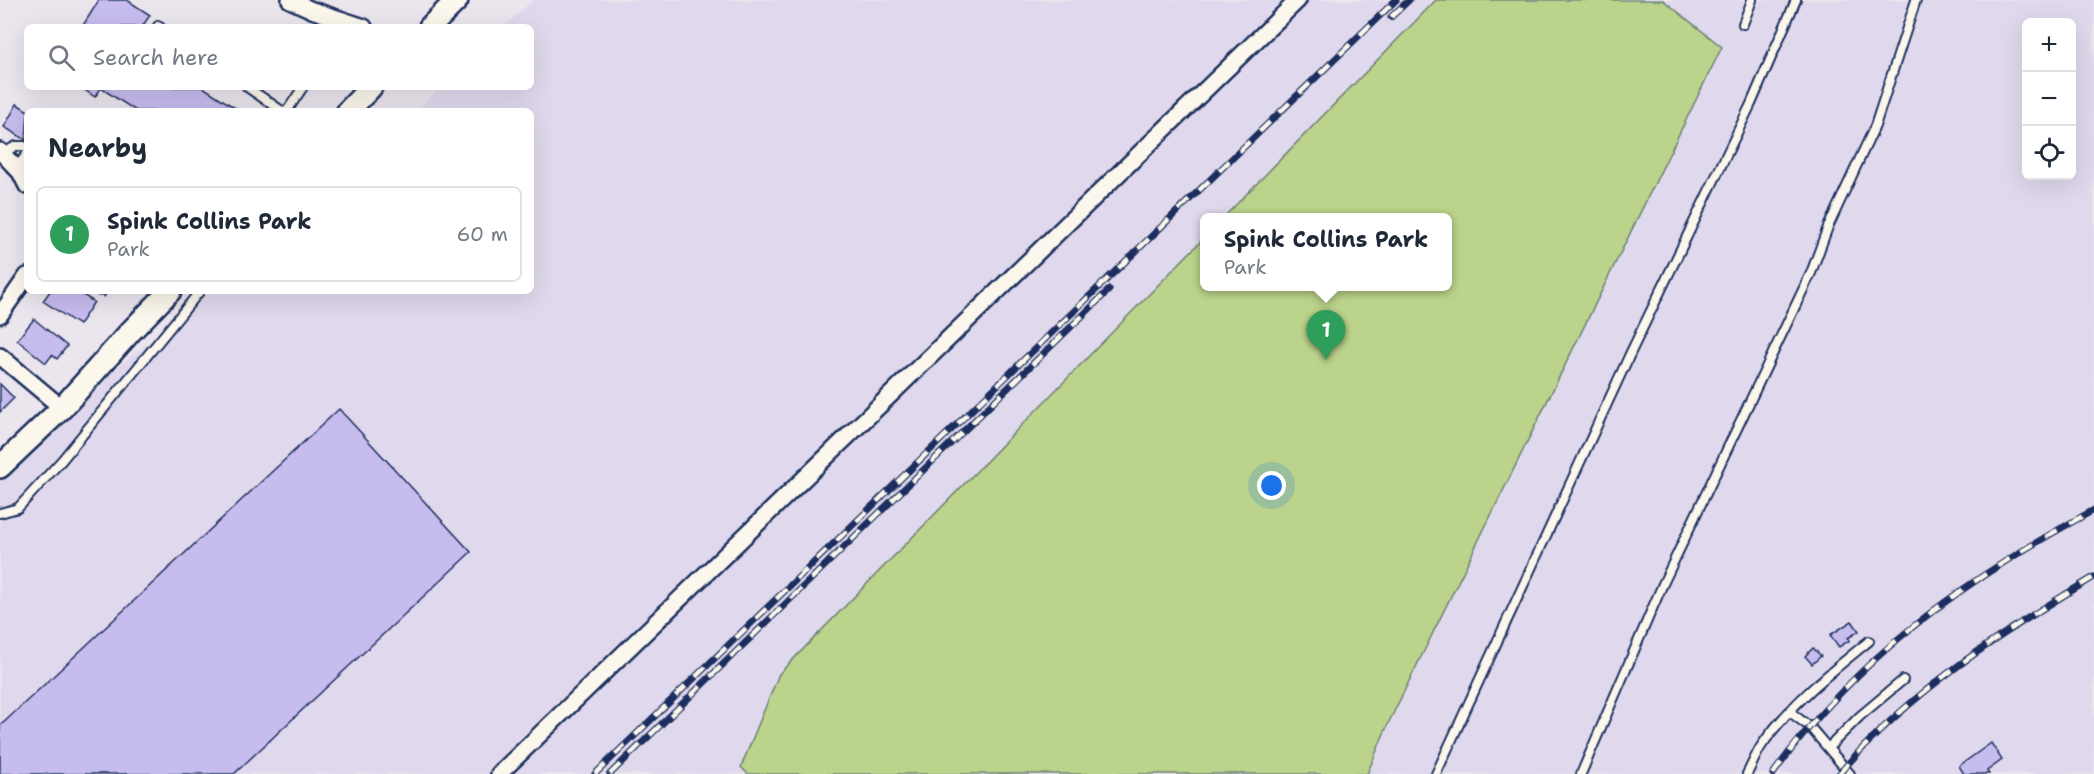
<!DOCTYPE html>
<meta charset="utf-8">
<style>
body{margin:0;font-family:"Shantell Sans",sans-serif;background:#f6f6f7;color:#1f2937}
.controls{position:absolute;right:18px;top:18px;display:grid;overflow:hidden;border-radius:9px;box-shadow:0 6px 24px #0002}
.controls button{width:54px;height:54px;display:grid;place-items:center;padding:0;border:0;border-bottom:2px solid #e0e1e3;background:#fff;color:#1f2937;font:30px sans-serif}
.you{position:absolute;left:1272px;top:486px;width:21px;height:21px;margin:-15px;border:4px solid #fff;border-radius:50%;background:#1a73e8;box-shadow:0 0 0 9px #1a73e833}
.badge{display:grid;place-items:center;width:39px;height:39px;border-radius:50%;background:#d93025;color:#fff;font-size:20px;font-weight:700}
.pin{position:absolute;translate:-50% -50px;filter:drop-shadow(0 2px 3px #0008)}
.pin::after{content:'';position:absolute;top:32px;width:21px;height:18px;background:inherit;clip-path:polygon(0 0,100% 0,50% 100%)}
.popup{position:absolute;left:1200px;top:213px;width:252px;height:78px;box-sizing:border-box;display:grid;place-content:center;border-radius:9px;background:#fff;filter:drop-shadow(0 2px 4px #0005);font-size:20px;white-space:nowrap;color:#747a83}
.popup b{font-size:22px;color:#1f2937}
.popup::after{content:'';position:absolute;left:50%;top:100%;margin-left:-12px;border:12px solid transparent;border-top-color:#fff}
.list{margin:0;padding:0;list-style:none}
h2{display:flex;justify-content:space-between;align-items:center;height:78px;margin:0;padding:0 24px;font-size:26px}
h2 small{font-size:20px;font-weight:400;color:#747a83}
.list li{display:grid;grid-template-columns:39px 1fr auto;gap:18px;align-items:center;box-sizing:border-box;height:96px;margin:0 12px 12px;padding:0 12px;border:2px solid #e0e1e3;border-radius:9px}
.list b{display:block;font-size:22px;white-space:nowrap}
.list p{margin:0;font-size:20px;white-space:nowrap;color:#747a83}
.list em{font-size:20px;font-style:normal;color:#747a83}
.icon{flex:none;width:33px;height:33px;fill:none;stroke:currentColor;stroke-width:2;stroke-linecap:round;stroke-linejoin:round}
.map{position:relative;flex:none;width:2094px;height:774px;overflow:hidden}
.search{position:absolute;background:#fff;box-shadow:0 6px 24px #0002;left:24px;top:24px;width:510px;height:66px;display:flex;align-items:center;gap:15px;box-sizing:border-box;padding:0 21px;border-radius:9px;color:#747a83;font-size:22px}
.panel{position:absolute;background:#fff;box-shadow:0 6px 24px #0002;left:24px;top:108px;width:510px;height:186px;border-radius:9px}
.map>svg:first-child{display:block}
.built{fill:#e0d9ed;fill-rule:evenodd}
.green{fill:#bbd38a;stroke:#6b8174;stroke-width:1.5}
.building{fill:#c7bcee;stroke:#1b2f5e;stroke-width:1.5}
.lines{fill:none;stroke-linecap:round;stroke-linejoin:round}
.lane-casing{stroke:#1b2f5e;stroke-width:12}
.street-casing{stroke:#1b2f5e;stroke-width:20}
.secondary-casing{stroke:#1b2f5e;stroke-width:26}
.lane{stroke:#fbf7ec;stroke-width:8}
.street{stroke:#fbf7ec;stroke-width:15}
.secondary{stroke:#fbf7ec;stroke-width:21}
.rail-casing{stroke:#1b2f5e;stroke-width:7}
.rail{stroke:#fbf7ec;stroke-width:4.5;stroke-dasharray:14;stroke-linecap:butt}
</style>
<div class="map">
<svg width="2094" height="774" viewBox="0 0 2094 774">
<rect width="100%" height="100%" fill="#ebe5ed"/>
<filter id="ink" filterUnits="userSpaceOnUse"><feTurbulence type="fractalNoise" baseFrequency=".0167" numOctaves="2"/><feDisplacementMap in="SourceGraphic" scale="12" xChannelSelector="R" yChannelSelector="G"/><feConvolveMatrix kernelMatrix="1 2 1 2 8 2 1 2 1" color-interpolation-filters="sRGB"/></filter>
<g filter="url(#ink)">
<path class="built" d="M533,0h903l-212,217 -20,1v20l-425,436 -38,93 7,7h-748v-310l51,-44 162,-129h318v-180h-115l25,-24h90v-60h-27z
M1663,0h431v774h-727l21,-50 334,-678zM2026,22h46v154h-46z"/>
<path class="green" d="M1436,0h227l59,47 -334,677 -21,50h-619l-7,-7 38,-93 425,-436v48h244v-68l-224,-1z"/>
<path class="building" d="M99,0h28l23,15 -8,12h-60z
M80,87h123l37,24h-104l-35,-23 -6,9z
M17,104l11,7 -2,29 -22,-13z
M50,291h27l17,11 -15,23 -36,-24z
M91,291h17l-4,6 -3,-3 -2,2z
M34,319l33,27 -10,13 -5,-4 -6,8 -29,-23z
M0,384l14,14 -14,14z
M339,409l132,143 -237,222h-234v-48z
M1852,621l7,10 -11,7 2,2 -11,7 -9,-12z
M1813,648l8,8 -9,8 -7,-8z
M1991,743l11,17 -15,11 2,3h-25l-5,-8z"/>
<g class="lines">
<g class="lane-casing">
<path id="lane" d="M1743,24l9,-24
M158,26l2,1
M247,87l35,24
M287,111l16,-24
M3,153l13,-7h8l3,3
M16,168l11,-14
M0,513l18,-5 44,-48 138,-169
M1790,712l20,15 40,47
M1829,747l31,-31 43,-36
M1436,774l195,-422 120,-248 45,-104
M1581,774l81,-188 149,-313 17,-46 47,-101 41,-126
M1747,774c5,-9 9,-20 15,-29 28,-41 69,-73 107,-104"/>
</g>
<g class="street-casing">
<path id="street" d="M290,0l22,10 52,17
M0,151l20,21 7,14
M0,315l27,-39
M0,356l62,52
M499,774l799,-774"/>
</g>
<g class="secondary-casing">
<path id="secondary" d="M430,27l27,-27
M348,111l23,-24
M0,467l62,-59 69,-77 39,-40"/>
</g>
<use href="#lane" class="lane"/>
<use href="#street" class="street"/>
<use href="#secondary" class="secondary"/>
<g class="rail-casing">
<path id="rail" d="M1391,17l18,-17
M595,774l801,-774
M610,774l499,-484
M1773,774c86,-120 193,-195 321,-264
M1839,774c70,-82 164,-142 255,-197"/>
</g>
<use href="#rail" class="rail"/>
</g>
</g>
</svg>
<div class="controls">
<button>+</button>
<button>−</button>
<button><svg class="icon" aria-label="locate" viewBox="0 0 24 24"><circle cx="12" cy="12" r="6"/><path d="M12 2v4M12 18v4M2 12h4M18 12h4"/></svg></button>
</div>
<div class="you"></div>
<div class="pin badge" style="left:1326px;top:360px;background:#2e9e5b">1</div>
<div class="popup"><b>Spink Collins Park</b>Park</div>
<div class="search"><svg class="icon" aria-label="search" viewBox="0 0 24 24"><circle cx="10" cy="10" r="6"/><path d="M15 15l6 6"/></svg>Search here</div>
<section class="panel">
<h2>Nearby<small></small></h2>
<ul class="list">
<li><span class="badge" style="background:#2e9e5b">1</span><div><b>Spink Collins Park</b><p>Park</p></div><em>60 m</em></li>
</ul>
</section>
</div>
